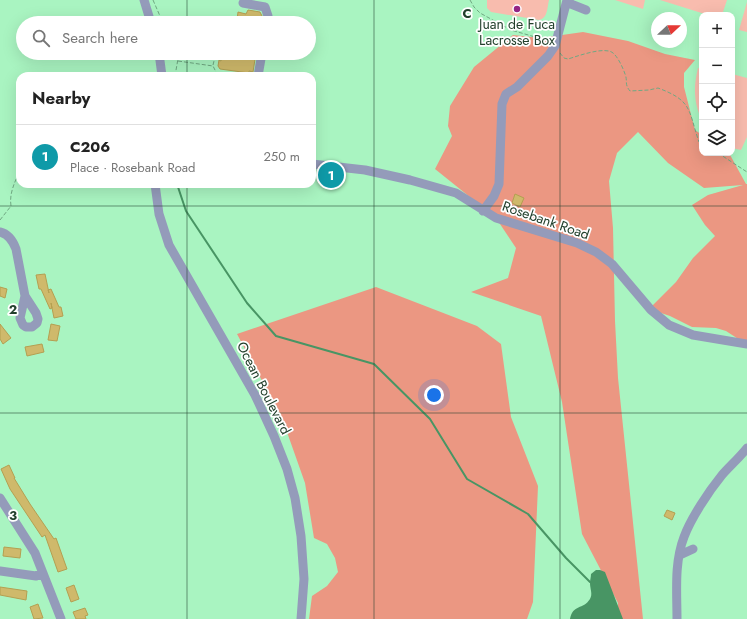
<!DOCTYPE html>
<meta charset="utf-8">
<style>
body{margin:0;font-family:Jost,sans-serif;background:#f6f6f6;color:#222}
.controls{position:absolute;right:12px;top:12px;display:grid;overflow:hidden;border-radius:8px;box-shadow:0 4px 16px #0002}
.controls button{width:36px;height:36px;display:grid;place-items:center;padding:0;border:0;border-bottom:1px solid #e0e0e0;background:#fff;color:#222;font:20px sans-serif}
.compass{position:absolute;left:651px;top:12px;width:36px;height:36px;border-radius:50%;background:#fff;box-shadow:0 4px 16px #0002;rotate:68deg}
.you{position:absolute;left:434px;top:395px;width:14px;height:14px;margin:-10px;border:3px solid #fff;border-radius:50%;background:#1a73e8;box-shadow:0 0 0 6px #1a73e833}
.badge{display:grid;place-items:center;width:26px;height:26px;border-radius:50%;background:#1a73e8;color:#fff;font-size:13px;font-weight:700}
.pin{position:absolute;translate:-50% -50%;border:2px solid #fff;box-shadow:0 1px 4px #0006}
.list{margin:0;padding:0;list-style:none}
h2{display:flex;justify-content:space-between;align-items:center;height:52px;margin:0;padding:0 16px;font-size:17px}
h2 small{font-size:13px;font-weight:400;color:#767676}
.list li{display:grid;grid-template-columns:26px 1fr auto;gap:12px;align-items:center;box-sizing:border-box;height:64px;padding:0 16px;border-top:1px solid #e0e0e0}
.list b{display:block;font-size:15px;white-space:nowrap}
.list p{margin:0;font-size:13px;white-space:nowrap;color:#767676}
.list em{font-size:13px;font-style:normal;color:#767676}
.icon{flex:none;width:22px;height:22px;fill:none;stroke:currentColor;stroke-width:2;stroke-linecap:round;stroke-linejoin:round}
.map{position:relative;flex:none;width:747px;height:619px;overflow:hidden}
.search{position:absolute;background:#fff;box-shadow:0 4px 16px #0002;left:16px;top:16px;width:300px;height:44px;display:flex;align-items:center;gap:10px;box-sizing:border-box;padding:0 14px;border-radius:22px;color:#767676;font-size:15px}
.panel{position:absolute;background:#fff;box-shadow:0 4px 16px #0002;left:16px;top:72px;width:300px;height:116px;border-radius:12px}
.map>svg:first-child{display:block}
.green{fill:#f8bcae}
.forest{fill:#eb9782}
.water{fill:#489564}
.lines{fill:none;stroke-linecap:round;stroke-linejoin:round}
.stream{stroke:#489564;stroke-width:2}
.building{fill:#cfb96b;stroke:#b49f51}
.path{stroke:#70a882;stroke-width:1;stroke-dasharray:4 2;stroke-linecap:butt}
.minor{stroke:#949bba;stroke-width:9}
.grid{fill:none;stroke:#22402c;stroke-width:1;stroke-opacity:0.55}
.poi-dot{fill:#942585;stroke:#fff;stroke-width:1.5}
.labels{text-anchor:middle;dominant-baseline:central;stroke-width:3.5;stroke-linejoin:round;paint-order:stroke}
.poi-label{font-size:14px;fill:#22402c;stroke:#fff}
.street-label{font-size:14px;fill:#22402c;stroke:#fff}
.grid-label{font-size:13px;text-anchor:middle;font-weight:bold;fill:#22402c;stroke:#fff;stroke-width:3.5;stroke-linejoin:round;paint-order:stroke}
</style>
<div class="map">
<svg width="747" height="619" viewBox="0 0 747 619">
<rect width="100%" height="100%" fill="#a9f4c1"/>
<path class="green" d="M487,0h62c-2,8 -1,18 -10,20l-48,-8 -4,-4z
M615,0h30l-2,9z
M660,0h67l-5,15h-14z
M747,2v30l-8,-2z
M698,68l4,1v52c-8,-18 -9,-33 -4,-53z
M732,74l15,4v59l-6,13 -9,-2z"/>
<path class="forest" d="M583,32l45,9 37,13 30,6 -11,13v14l11,43 7,5v18h27l17,31h1v160h-1l-20,-13 -10,-3 -24,-1 -22,-11 -21,-7 27,-27 17,-24 22,-22 -10,-11 -13,-20 16,-10 35,-10 -39,3 -36,-25 -30,-31 -21,21 -8,28 4,47 2,93 3,57 25,241h-26l1,-16 -36,-69 -20,-132 -21,-86 -70,-24 37,-14 8,-30 -20,-30 -61,-49 17,-33 -4,-10 2,-20 24,-39 39,-32 28,3z
M376,287l101,39 24,18 10,73 27,69 -5,116 -6,17h-218l3,-23 15,-10 11,-14 -3,-14 -8,-14 -13,-6 -9,-55 -23,-65 -45,-84z"/>
<path class="water" d="M596,570h4l5,2 18,47h-53c3,-15 13,-9 20,-20 3,-5 0,-10 0,-16 0,-3 1,-6 1,-9z"/>
<g class="lines">
<path class="stream" d="M177,184l9,27 61,92 29,33 98,28 56,55 37,60 61,35 38,44 24,24"/>
</g>
<path class="building" d="M248,10l12,2 2,4 -1,7h-37l1,-6 12,3 1,-8 8,2z
M222,53h34l-3,19 -4,-1v2l-29,-4 -2,-3 1,-6 2,1z
M515,194l9,4 -4,9 -8,-4z
M45,274l4,19 -1,-3 3,-1 8,18h2l2,9 -9,2 -3,-15 1,5 -2,1 -9,-20h-2l-3,-14z
M0,287l7,2 -2,9 -5,-2z
M0,324l11,14 -8,6 -3,-5z
M51,324l9,2 -3,15 -9,-1z
M42,344l2,8 -17,4 -2,-9z
M9,465l6,13h-1l16,26 24,35 2,-1 11,31 -9,3 -13,-37 -3,2 -32,-48 -9,-20z
M667,510l8,3 -3,7 -8,-4z
M4,547l17,2 -1,9 -17,-2z
M74,585l5,14 -8,3 -5,-14z
M0,587l27,4 -1,9 -26,-5z
M38,604l5,14 -9,1 -4,-12z
M85,608l3,7 -3,1 1,3h-10l-3,-7z"/>
<g class="lines">
<path class="path" d="M153,0l10,23
M470,0l4,7 6,6 31,17 38,11
M560,53l4,5 4,1c10,-3 37,-13 45,-6 5,4 10,15 12,21 3,7 -1,10 5,17l19,-1 9,-2c35,13 30,22 41,54l3,1
M178,61l35,5 5,10
M213,65l3,-12
M175,76l4,-23
M718,153l29,19
M0,220l11,-14c-2,-13 4,-24 9,-36"/>
<path class="minor" d="M144,0l7,23
M568,0l3,4 15,6
M243,3l22,4 3,9 -1,7
M159,53l3,23
M258,76l4,-23
M312,164l53,6 45,10 46,13 40,25 81,25 19,9 16,12 39,46 18,15 24,10 54,9
M155,184l4,30 10,31 86,150 19,41 13,33 8,29 6,38 3,43 -3,40
M483,211l11,-15 5,-12 3,-80 4,-10 11,-7 31,-31 7,-10 12,-46
M0,232c9,2 13,9 16,17l9,47 -5,22 3,7 3,2h6l5,-4 1,-4 -2,-6 -11,-17
M0,498l35,55 26,66
M680,555l13,-6
M0,571l36,5 7,-3
M677,619c0,-27 -3,-56 7,-82 7,-19 25,-46 38,-62 8,-9 17,-17 25,-27"/>
</g>
<path class="grid" d="M187,0v23M374,0v619M560,0v619M187,53v23M187,184v435M0,206h747M0,413h747"/>
<circle class="poi-dot" cx="517" cy="9" r="4"/>
<g class="labels">
<g class="poi-label">
<text x="517" y="24">Juan de Fuca<tspan x="517" dy="16">Lacrosse Box</tspan></text>
</g>
<g class="street-label">
<text transform="translate(546 220) rotate(19)">Rosebank Road</text>
<text transform="translate(264 388) rotate(63)">Ocean Boulevard</text>
</g>
</g>
<g class="grid-label">
<text x="467" y="18">C</text>
<text x="13" y="314">2</text>
<text x="13" y="520">3</text>
</g>
</svg>
<div class="controls">
<button>+</button>
<button>−</button>
<button><svg class="icon" aria-label="locate" viewBox="0 0 24 24"><circle cx="12" cy="12" r="6"/><path d="M12 2v4M12 18v4M2 12h4M18 12h4"/></svg></button>
<button><svg class="icon" aria-label="layers" viewBox="0 0 24 24"><path d="M12 4l9 5-9 5-9-5zM3 14l9 5 9-5"/></svg></button>
</div>
<svg class="compass" viewBox="-18 -18 36 36"><path d="M0-13l5 13h-10z" fill="#e53935"/><path d="M0 13l5-13h-10z" fill="#767676"/></svg>
<div class="you"></div>
<div class="pin badge" style="left:331px;top:175px;background:#0f9aa8">1</div>
<div class="search"><svg class="icon" aria-label="search" viewBox="0 0 24 24"><circle cx="10" cy="10" r="6"/><path d="M15 15l6 6"/></svg>Search here</div>
<section class="panel">
<h2>Nearby<small></small></h2>
<ul class="list">
<li><span class="badge" style="background:#0f9aa8">1</span><div><b>C206</b><p>Place · Rosebank Road</p></div><em>250 m</em></li>
</ul>
</section>
</div>
